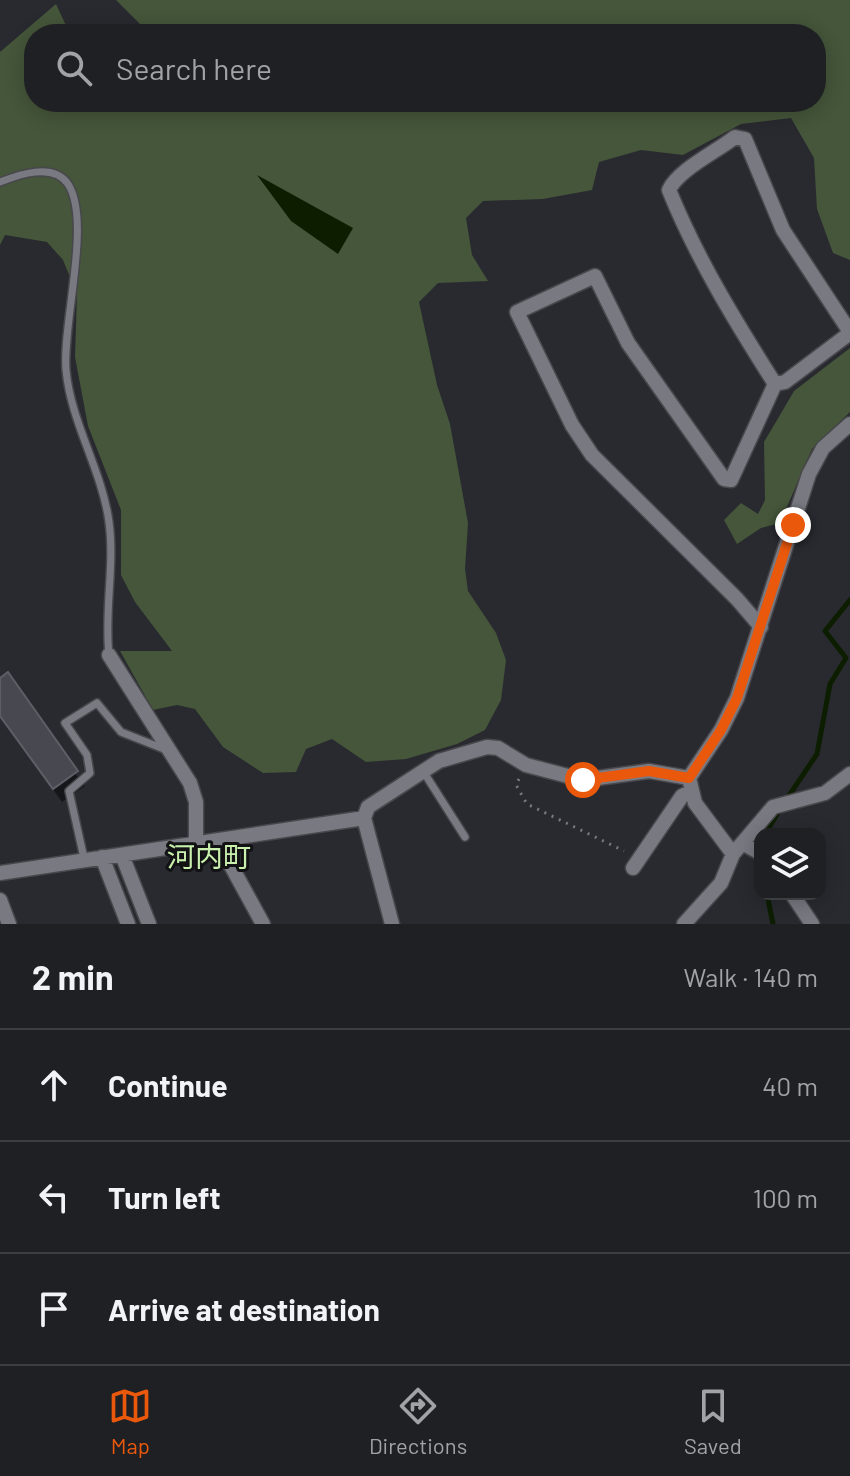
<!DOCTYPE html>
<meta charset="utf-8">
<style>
body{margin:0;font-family:Barlow,"Noto Sans JP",sans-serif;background:#27282c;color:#f1f3f6}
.controls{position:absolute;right:24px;bottom:24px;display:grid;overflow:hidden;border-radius:16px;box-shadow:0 4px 20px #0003}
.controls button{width:72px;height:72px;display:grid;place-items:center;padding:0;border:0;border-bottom:2px solid #3c3e41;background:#1f2024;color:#f1f3f6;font:40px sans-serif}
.stop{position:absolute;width:24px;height:24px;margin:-18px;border:6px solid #ea580c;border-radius:50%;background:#fff}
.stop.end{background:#ea580c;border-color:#fff;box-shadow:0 2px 8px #0008}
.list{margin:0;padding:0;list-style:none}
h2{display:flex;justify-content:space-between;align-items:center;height:104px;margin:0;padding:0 32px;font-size:34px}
h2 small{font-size:26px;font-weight:400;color:#a1a3a6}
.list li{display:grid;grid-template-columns:52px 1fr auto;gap:24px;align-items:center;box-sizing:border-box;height:112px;padding:0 32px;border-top:2px solid #3c3e41}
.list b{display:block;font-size:30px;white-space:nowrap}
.list em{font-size:26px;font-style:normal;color:#a1a3a6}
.icon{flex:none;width:44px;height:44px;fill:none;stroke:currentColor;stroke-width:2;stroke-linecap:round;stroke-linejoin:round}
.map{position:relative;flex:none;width:850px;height:924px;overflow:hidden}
.search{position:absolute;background:#1f2024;box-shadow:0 4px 20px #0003;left:24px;right:24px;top:24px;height:88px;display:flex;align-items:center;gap:20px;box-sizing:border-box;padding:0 28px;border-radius:32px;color:#a1a3a6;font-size:30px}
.sheet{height:440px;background:#1f2024}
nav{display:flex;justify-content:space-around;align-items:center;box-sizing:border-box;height:112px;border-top:2px solid #3c3e41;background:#1f2024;font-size:22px;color:#a1a3a6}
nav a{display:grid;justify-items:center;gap:4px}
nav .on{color:#ea580c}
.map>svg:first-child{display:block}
.green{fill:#45563a}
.water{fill:#0d1e00}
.shadow{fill:#0007}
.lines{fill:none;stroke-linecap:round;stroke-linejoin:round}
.stream{stroke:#0d1e00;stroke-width:5}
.building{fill:#484950;stroke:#5e5f66;stroke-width:2}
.lane-casing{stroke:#47474c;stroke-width:10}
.street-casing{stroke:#47474c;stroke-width:17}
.path{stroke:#78787d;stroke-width:3;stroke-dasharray:2 6;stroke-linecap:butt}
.lane{stroke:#787981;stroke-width:7}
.street{stroke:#787981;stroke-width:14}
.route{stroke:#ea580c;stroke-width:10}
.labels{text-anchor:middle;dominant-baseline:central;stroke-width:6;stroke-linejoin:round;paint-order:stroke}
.neighbourhood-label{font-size:28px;fill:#c9f1ad;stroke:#121215}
</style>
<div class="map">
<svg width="850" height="924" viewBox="0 0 850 924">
<rect width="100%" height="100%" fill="#292a30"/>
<path class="green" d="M116,0h734v260l-17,-7 -16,-44 -3,-51 -23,-40 -50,6 -58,31 -42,-5 -42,12 -7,28 -49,9 -60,2 -17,17 6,37 16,26 -50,2 -19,19 18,83 13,39 18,99 -3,46 3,22 28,42 10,27 -5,40 -16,30 -28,14 -51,15 -40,3 -34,-23 -26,10 -10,23 -33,1 -40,-26 -28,-38 -18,-4 -24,5 -33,-59h52l-37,-49 -14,-27v-65l-33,-84 -13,-69 2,-63 -14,-34 -16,-18 -42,-7 -5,10v-193l56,-48 14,30h-36v68h782v-68h-666z
M850,348v64l-38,37 -32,74 -19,5 -24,16 -13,-24 17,-17 17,11 7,-14 -1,-58 16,-27 14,-24z"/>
<path class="water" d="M257,175l96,53 -15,26 -47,-33z"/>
<path class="shadow" d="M0,680l85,106 -23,16 -62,-87z"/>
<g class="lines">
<path class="stream" d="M786,800l31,-46 13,-70 16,-26 -21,-27 25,-31
M765,834l16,-26
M767,894l6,30"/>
</g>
<path class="building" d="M8,672l70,99 -25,18 -53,-73v-38z"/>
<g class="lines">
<g class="lane-casing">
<path id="lane" d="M0,182c18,-7 53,-20 68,2 24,37 -6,140 -2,186 5,53 36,100 43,152 6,44 -5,89 0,133
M423,771l42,66
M84,858l-15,-67 21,-18 -3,-18 -22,-32 32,-20 24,29 43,17"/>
</g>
<g class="street-casing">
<path id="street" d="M775,384c-40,-63 -78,-125 -106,-194 9,-20 47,-38 66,-53l10,2 38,91 67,102
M775,384l10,-2 65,-49
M761,627l-24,-28 -145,-144 -20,-30 -55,-113 78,-36 33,67 96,136 7,1 44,-96
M109,655l81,128 6,19v43
M218,842l45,82
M744,844l16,9
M733,854l-38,-51 -6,-25 32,-48 16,-32 72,-224 14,-26 27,-24
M122,855l27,69
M102,857l26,67
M633,868l49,-72 8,-4
M0,873l364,-55
M792,894l20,30
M0,900l9,24
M392,924l-28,-106 4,-11 71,-46 48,-14 11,1 28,17 57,15 66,-9 40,7
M684,924l37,-41 12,-29 40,-47 52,-14 25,-19"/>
</g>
<path class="path" d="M519,779l-3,6 11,19 97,47"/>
<use href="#lane" class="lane"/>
<use href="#street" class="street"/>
</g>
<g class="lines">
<path class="route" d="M583,780l66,-9 40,7 32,-48 16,-32 56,-173"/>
</g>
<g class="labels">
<g class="neighbourhood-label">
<text x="209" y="856">河内町</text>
</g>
</g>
</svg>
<div class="controls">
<button><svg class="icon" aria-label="layers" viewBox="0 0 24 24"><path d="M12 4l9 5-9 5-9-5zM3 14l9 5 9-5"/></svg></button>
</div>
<div class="stop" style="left:583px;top:780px"></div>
<div class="stop end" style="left:793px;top:525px"></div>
<div class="search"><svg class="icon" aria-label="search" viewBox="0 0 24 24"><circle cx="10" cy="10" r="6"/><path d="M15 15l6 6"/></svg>Search here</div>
</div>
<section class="sheet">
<h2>2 min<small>Walk · 140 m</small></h2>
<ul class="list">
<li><svg class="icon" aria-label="ahead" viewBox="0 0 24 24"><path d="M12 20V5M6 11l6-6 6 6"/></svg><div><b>Continue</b></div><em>40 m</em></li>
<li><svg class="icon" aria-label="left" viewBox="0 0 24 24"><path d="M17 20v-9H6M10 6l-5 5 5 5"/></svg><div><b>Turn left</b></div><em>100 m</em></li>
<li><svg class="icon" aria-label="arrive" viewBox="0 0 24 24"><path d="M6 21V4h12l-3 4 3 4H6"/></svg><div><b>Arrive at destination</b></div></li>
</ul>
</section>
<nav>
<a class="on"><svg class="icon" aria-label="map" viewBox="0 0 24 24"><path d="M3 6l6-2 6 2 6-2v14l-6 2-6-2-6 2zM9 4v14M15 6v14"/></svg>Map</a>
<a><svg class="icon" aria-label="directions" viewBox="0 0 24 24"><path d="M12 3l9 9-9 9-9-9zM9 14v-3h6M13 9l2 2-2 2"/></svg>Directions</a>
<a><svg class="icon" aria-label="saved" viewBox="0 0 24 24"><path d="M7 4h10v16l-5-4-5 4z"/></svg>Saved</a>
</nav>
